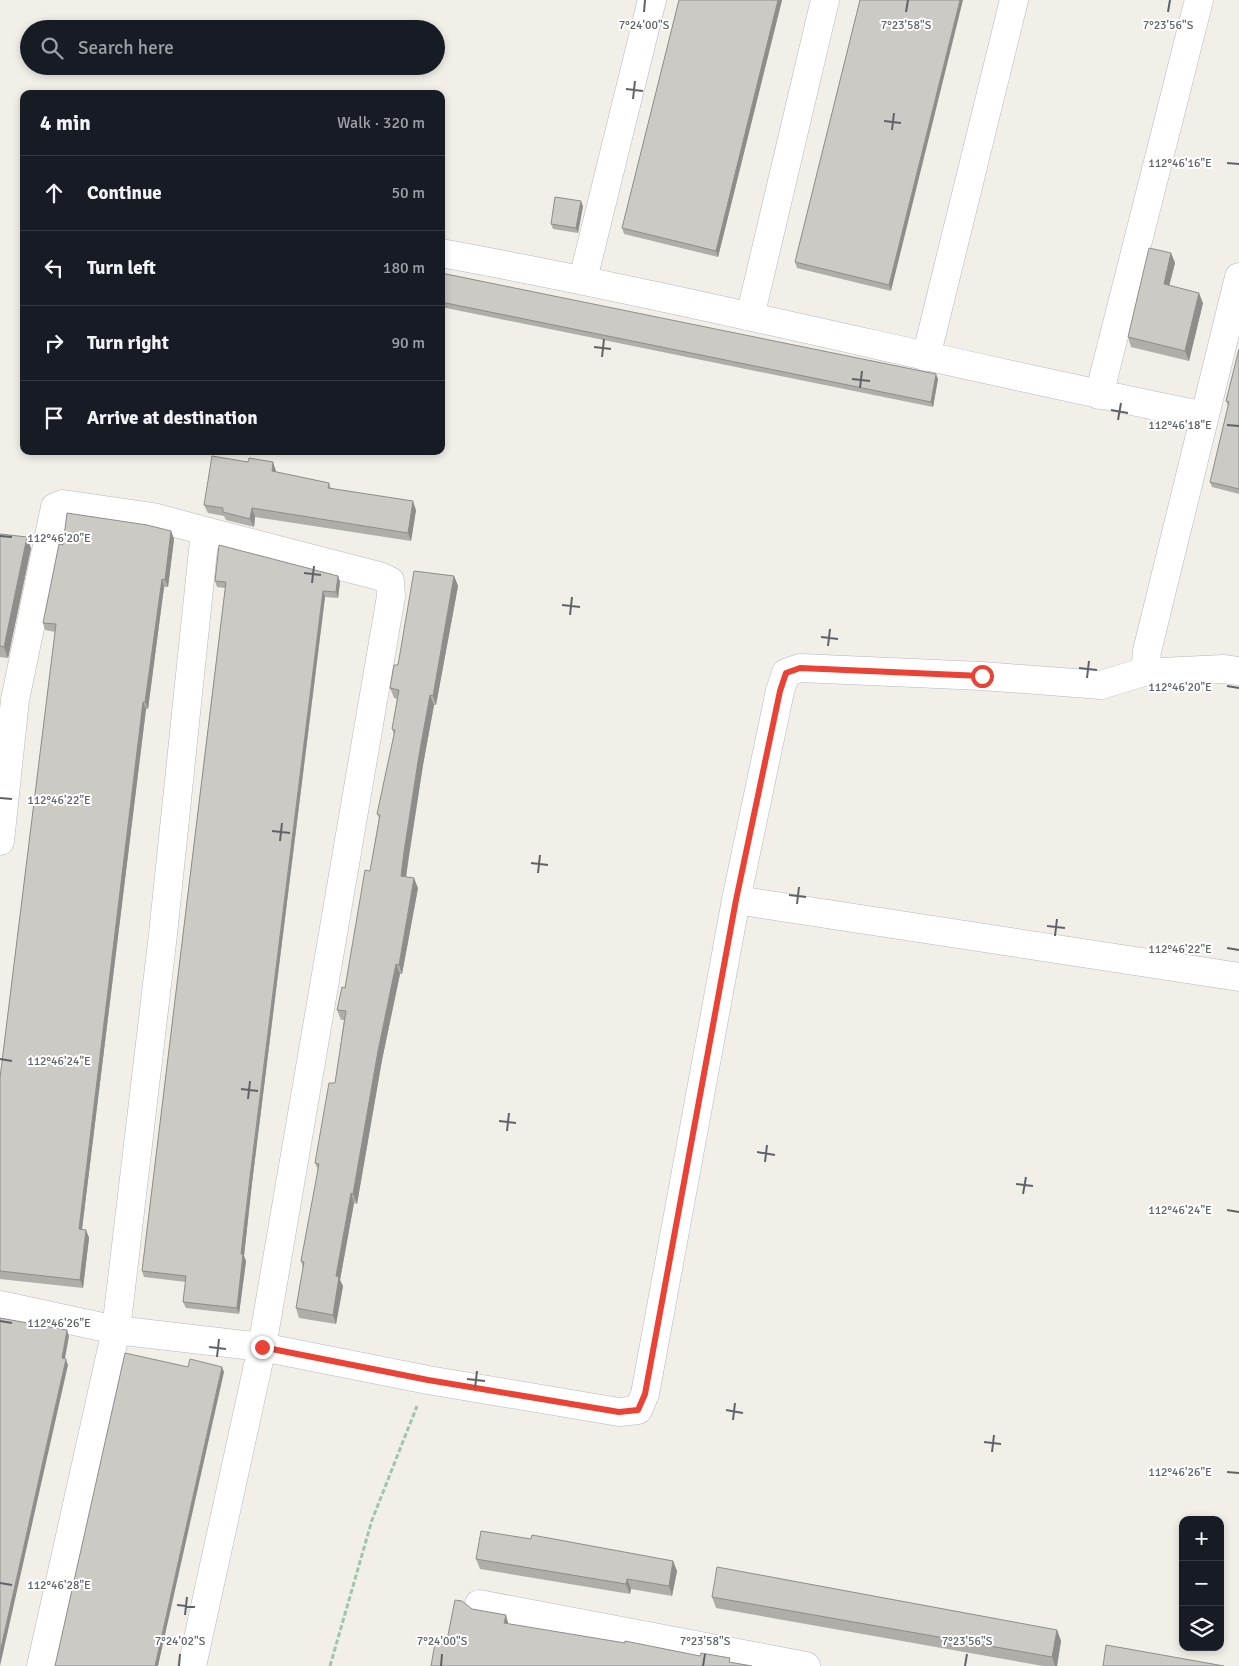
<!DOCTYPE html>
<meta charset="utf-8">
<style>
body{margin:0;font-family:Signika,sans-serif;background:#242831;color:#f1f3f6}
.controls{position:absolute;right:15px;bottom:15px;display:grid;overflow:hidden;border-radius:10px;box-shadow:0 2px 8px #0003}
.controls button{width:45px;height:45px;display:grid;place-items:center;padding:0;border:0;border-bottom:1px solid #363941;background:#171b24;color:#f1f3f6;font:25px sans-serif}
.stop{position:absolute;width:15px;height:15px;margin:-11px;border:4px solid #ea4335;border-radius:50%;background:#fff}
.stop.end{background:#ea4335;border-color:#fff;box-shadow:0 1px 5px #0008}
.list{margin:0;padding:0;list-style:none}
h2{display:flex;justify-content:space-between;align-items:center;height:65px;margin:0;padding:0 20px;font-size:21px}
h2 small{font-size:16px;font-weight:400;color:#9ea1a6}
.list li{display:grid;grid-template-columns:32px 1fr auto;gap:15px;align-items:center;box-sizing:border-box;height:75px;padding:0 20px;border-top:1px solid #363941}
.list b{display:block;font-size:19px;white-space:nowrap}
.list em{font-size:16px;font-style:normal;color:#9ea1a6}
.icon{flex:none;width:28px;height:28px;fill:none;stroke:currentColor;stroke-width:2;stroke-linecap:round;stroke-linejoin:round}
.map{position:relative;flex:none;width:1239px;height:1666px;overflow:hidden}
.search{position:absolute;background:#171b24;box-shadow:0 2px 8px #0003;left:20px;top:20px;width:425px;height:55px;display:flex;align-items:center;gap:12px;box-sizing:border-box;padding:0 18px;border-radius:28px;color:#9ea1a6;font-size:19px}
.panel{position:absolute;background:#171b24;box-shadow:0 2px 8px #0003;left:20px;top:90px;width:425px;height:365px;border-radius:10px}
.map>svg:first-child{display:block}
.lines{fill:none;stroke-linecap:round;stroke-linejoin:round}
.minor-casing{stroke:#b5b8bc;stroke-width:29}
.path{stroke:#9cc7a9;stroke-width:3;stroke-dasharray:5 2.5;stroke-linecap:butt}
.minor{stroke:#fff;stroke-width:28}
.wall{fill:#afaea9}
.shaded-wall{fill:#8f8d8a}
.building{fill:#cccac5;stroke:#8f8d8a}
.route{stroke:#ea4335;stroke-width:6}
.ticks{fill:none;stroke:#5f6368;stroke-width:2}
.ticks-label{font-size:12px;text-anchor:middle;fill:#5f6368;stroke:#fff;stroke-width:4;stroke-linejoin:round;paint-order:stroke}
</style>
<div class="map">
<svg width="1239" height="1666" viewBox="0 0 1239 1666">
<rect width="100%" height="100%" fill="#f1efe8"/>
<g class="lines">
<g class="minor-casing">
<path id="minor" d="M441,253c257,47 509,112 764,163
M583,279l69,-279
M750,317l75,-317
M926,357l88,-357
M1099,395l100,-395
M1150,670l-4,-7 1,-12 92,-374
M0,841l15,-141 40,-193 8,-3 90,13 52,14
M736,900l503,77
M0,1305l116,25 146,17 166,33 191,32 19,-2 7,-16 91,-494 44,-209 6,-18 14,-5 182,8 119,9 49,-15 11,2 62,-3 16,2
M479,1604l327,62
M41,1666l75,-336 47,-396 42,-403 174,45 11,5 1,15 -129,751 -70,319"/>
</g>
<path class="path" d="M330,1666l42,-146 45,-114"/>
<use href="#minor" class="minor"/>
</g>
<path class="wall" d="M679,0h103l-64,257 -94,-23 -2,-6z
M860,0l31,291 -94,-23 -2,-6z
M583,206l-5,27 -25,-4 -2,-5z
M1171,253l4,10 -6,23 34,17 -14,58 -58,-14 -3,-10z
M441,273l497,106 -5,28 -492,-100z
M1239,349v145l-27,-7 -2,-5 18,-76 -2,-5z
M276,471v1l53,11 2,5 85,22 -5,31 -156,-24 -1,10 -28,-7 -2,-4 -16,-3 -4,-8z
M171,531l3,8 -6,48h-4l-16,122h-2l-64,520 4,1 3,8 -6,50 -83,-9v-201l55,-446 -10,-2 -2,-7 20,-78z
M0,534l31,14 -23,110 -8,-1z
M338,576l2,6 -2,16 -13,-1 -73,586 -8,73 2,5 -7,53 -53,-6 -3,-6 3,-20 -42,-5 -2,-6 83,-683 -8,-1 -2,-6z
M454,576l4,10 -22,119h-2l-11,60 -17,112 12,11 -16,86h-2l-18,86 -25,144 -3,-1 -14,77 3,6 -7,38 -37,-6 -3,-10 7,-40 -2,-7 17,-91 -3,-7 20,-80 9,-63h-3l-4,-10 8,-22 25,-117 9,-53 -2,-4 17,-79 -2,-6 5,-30 -3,-1 -4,-10 8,-23z
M531,1539l142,22 4,10 -5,25 -41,-7 -1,5 -150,-25 -4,-10z
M712,1597l345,33 4,11 -4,25h-14l-327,-58z"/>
<path class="shaded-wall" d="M778,0h4l-64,257 -2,-6z
M960,0h3l-72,291 -2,-6z
M581,201l2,5 -5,27 -2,-5z
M1171,253l4,10 -8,31 -3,-10z
M1199,293l4,10 -14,58 -4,-10z
M936,374l2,5 -5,28 -2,-5z
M273,462l3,9 -1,8 -3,-8z
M413,501l3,9 -5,31 -3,-8z
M252,508l3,9 -1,10 -4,-8z
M171,531l3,8 -6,48 -3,-7z
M27,537l4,11 -23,110 -4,-11z
M338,576l2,6 -2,16 -2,-6z
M454,576l4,10 -22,119 -3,-9z
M162,579l2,8 -16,122 -3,-7z
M323,591l2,6 -73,586 -8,73 2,5 -7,53 -2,-6 4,-54z
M430,695l4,10 -11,60 -15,96 -3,24 -4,-9 3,-24 15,-97z
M143,702l3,7 -65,528 -2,-8z
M414,878l4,10 -16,86 -3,-9z
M396,964l4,10 -18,86 -25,144 -4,-10 25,-143z
M351,1193l3,10 -14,77 3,6 -7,38 -3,-9 3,-39z
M86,1230l3,8 -6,50 -3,-8z
M67,1330l2,6 -5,28 -2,-6z
M66,1359l2,6 -68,301v-14z
M222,1367l2,5 -66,294h-3z
M673,1561l4,10 -5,25 -3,-10z
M627,1579l4,10 -1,5 -4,-10z
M506,1615l3,11 -5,-3z
M1057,1630l4,11 -4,25h-2l-3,-9z"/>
<path class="building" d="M679,0h99l-62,251 -94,-23z
M860,0h100l-71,285 -94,-23z
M555,197l26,4 -5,27 -25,-4z
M1149,248l22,5 -7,31 35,9 -14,58 -57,-14z
M441,273l495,101 -5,28 -490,-100z
M1239,349v140l-29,-7 19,-80 -3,-1z
M212,456l36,6 1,-4 24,4 -1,9 57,12 -1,5 85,13 -5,32 -156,-25 -2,11 -27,-7v-4l-19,-3z
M67,513l80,12 24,6 -6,49 -3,-1 -17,123h-2l-64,527 7,1 -6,50 -80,-9v-193l56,-454 -13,-1 16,-79 4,1z
M0,534l27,3 -23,110 -4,-1z
M219,545l119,31 -2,16 -13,-1 -73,586 -9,77h2l-6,54 -54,-6 3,-26 -44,-5 84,-689 -11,-1z
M414,571l40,5 -21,120 -3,-1 -11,60 -15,97 -3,24 13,2 -15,87 -3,-1 -18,87 -25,143 -2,-1 -15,83 3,1 -6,38 -37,-7 8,-46 -3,-1 18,-97 -4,-1 14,-80h6l11,-72 -9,-1 5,-23 3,1 20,-118 5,1 10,-56 -3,-1 18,-84 -3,-1 7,-39 -9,-2 4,-23h4z
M0,1318l67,12 -5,28 4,1 -66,293z
M125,1353l63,14 2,-8 32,8 -67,299h-100z
M481,1531l50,8 1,-4 141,26 -4,25 -42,-7 -1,5 -150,-25z
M717,1567l340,63 -5,27 -340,-60z
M455,1600l7,1 10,8 34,6 -2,8 121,20v-2l75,15 1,-3 29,5 -1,4 23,4h-321l4,-23 11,2z
M1106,1645l118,21h-121z"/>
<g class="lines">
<path class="route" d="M262,1347l166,33 191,32 19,-2 7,-16 91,-494 44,-209 6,-18 14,-5 182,8"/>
</g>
<path class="ticks" d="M644,12l1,-12M906,12l2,-12M1168,12l2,-12M626,89l17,2M633,99l2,-18M884,121l17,2M892,130l2,-17M1227,163l12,1M594,347l17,2M602,357l2,-18M852,379l18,2M860,388l2,-17M1111,410l17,3M1118,420l3,-17M1227,425l12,1M0,536l12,1M304,573l17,2M312,583l2,-17M562,605l18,2M570,615l2,-18M821,637l17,2M828,646l2,-17M1079,668l18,2M1087,678l2,-17M1227,686l12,2M0,798l12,1M272,831l18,2M280,841l2,-18M531,863l17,2M538,873l2,-18M789,895l17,2M797,904l2,-17M1047,926l18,2M1055,936l2,-17M1227,948l12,2M0,1059l12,2M241,1089l17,2M248,1099l2,-18M499,1121l17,2M507,1131l2,-18M757,1152l18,3M765,1162l2,-17M1016,1184l17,2M1023,1194l3,-17M1227,1210l12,2M0,1321l12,2M209,1347l17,2M217,1357l2,-18M467,1379l18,2M475,1388l2,-17M726,1410l17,3M733,1420l2,-17M984,1442l17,2M992,1452l2,-17M1227,1472l12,1M0,1583l12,2M177,1605l18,2M185,1615l2,-18M179,1666l1,-12M441,1666l1,-12M703,1666l2,-12M965,1666l2,-12"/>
<g class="ticks-label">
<text x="644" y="29">7°24'00"S</text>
<text x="906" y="29">7°23'58"S</text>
<text x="1168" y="29">7°23'56"S</text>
<text x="1180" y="167">112°46'16"E</text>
<text x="1180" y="429">112°46'18"E</text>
<text x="59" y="542">112°46'20"E</text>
<text x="1180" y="691">112°46'20"E</text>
<text x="59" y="804">112°46'22"E</text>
<text x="1180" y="953">112°46'22"E</text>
<text x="59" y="1065">112°46'24"E</text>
<text x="1180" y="1214">112°46'24"E</text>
<text x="59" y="1327">112°46'26"E</text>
<text x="1180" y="1476">112°46'26"E</text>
<text x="59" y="1589">112°46'28"E</text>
<text x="180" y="1645">7°24'02"S</text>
<text x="442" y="1645">7°24'00"S</text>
<text x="705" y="1645">7°23'58"S</text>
<text x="967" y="1645">7°23'56"S</text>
</g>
</svg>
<div class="controls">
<button>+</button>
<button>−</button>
<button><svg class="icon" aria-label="layers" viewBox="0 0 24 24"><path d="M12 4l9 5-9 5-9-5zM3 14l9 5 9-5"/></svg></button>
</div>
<div class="stop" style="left:982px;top:676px"></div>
<div class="stop end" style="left:262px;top:1347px"></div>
<div class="search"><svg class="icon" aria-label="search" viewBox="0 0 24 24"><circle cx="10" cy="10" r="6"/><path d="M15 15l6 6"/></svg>Search here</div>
<section class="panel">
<h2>4 min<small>Walk · 320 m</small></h2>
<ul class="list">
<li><svg class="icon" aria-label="ahead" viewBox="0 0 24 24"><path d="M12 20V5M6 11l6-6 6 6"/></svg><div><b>Continue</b></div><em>50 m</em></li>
<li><svg class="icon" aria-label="left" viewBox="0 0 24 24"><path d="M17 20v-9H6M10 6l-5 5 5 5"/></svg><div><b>Turn left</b></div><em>180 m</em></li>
<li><svg class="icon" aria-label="right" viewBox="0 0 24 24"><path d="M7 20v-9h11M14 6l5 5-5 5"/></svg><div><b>Turn right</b></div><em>90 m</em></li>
<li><svg class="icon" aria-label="arrive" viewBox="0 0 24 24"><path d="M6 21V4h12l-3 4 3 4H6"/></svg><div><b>Arrive at destination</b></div></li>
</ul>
</section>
</div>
